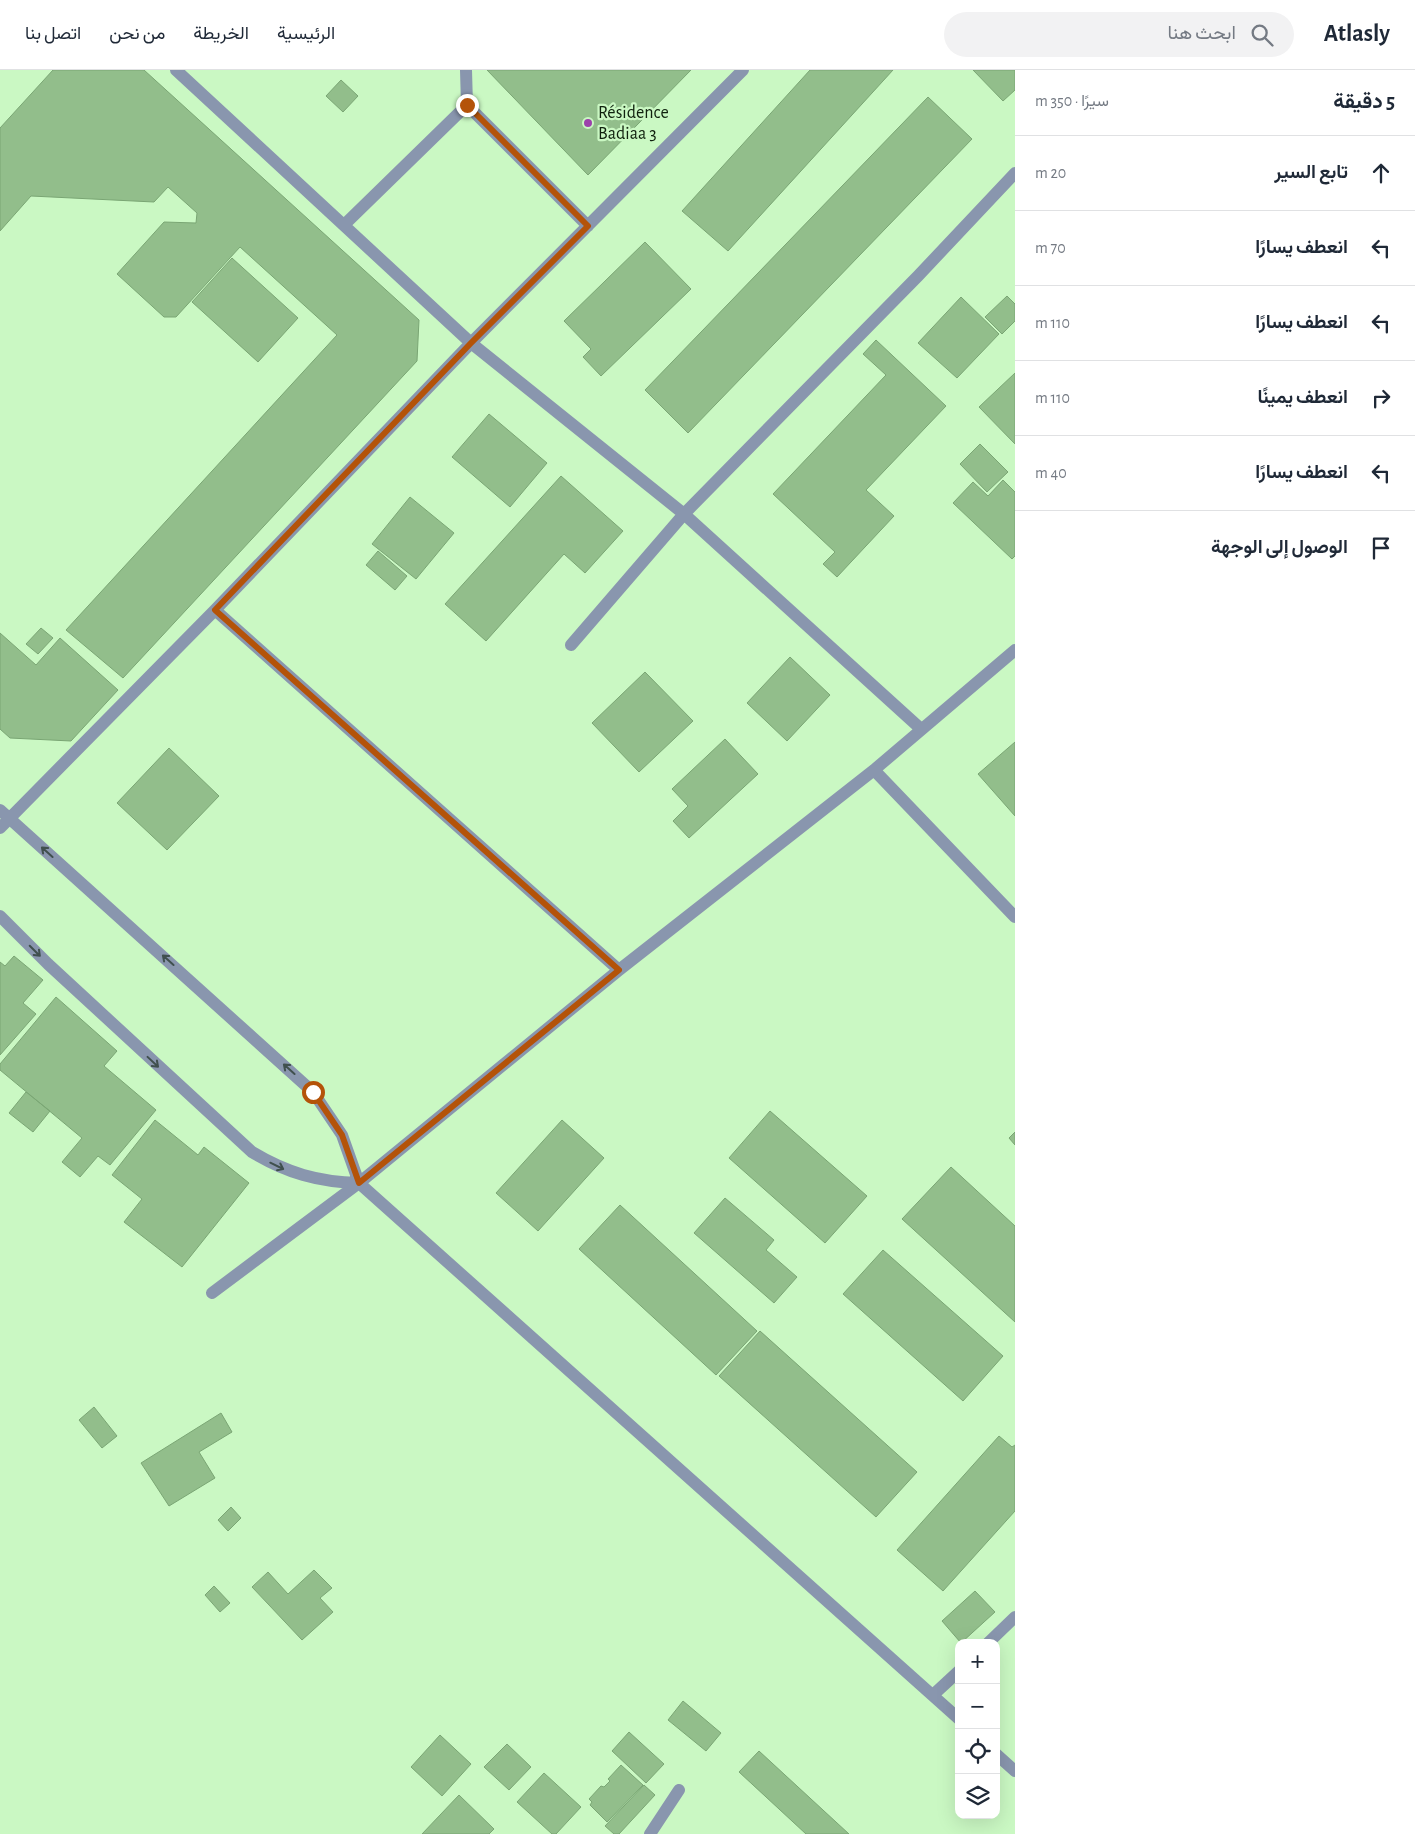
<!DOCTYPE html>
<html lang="ar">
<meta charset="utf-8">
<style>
body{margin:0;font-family:"Alegreya Sans",Vazirmatn,sans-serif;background:#f2f2f3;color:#1f2937;direction:rtl}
.controls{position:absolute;right:15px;bottom:15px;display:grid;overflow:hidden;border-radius:10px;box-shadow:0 5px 20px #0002}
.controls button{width:45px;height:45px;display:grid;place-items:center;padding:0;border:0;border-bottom:1px solid #e0e1e3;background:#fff;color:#1f2937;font:25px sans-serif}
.stop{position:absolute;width:15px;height:15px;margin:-11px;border:4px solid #b45309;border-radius:50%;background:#fff}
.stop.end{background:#b45309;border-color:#fff;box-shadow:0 1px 5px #0008}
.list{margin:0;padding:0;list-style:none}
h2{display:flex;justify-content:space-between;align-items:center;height:65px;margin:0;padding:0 20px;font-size:21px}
h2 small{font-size:16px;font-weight:400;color:#747a83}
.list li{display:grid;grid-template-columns:32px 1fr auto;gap:15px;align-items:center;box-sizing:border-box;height:75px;padding:0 20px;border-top:1px solid #e0e1e3}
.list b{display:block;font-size:19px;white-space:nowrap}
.list em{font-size:16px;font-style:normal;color:#747a83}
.icon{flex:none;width:28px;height:28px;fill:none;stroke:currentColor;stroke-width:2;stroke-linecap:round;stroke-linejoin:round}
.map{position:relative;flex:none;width:1015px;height:1764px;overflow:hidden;direction:ltr}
header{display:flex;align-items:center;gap:30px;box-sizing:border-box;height:70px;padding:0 25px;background:#fff;border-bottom:1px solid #e0e1e3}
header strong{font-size:24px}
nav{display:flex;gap:28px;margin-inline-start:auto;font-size:18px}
.search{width:350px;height:45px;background:#f2f2f3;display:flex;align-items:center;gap:12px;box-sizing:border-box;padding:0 18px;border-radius:28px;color:#747a83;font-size:19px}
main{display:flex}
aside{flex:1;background:#fff}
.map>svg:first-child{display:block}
.building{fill:#92be8b;stroke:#7aa674}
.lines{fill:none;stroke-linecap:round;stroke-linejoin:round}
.street{stroke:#8996ae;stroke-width:12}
.oneway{stroke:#40504e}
.route{stroke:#b45309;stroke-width:6}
.poi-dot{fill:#9c41ab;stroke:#caf8c3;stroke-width:2}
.labels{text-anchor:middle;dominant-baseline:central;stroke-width:4.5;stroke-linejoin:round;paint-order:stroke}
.poi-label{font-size:18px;fill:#10210e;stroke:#caf8c3;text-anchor:start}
</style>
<header>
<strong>Atlasly</strong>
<div class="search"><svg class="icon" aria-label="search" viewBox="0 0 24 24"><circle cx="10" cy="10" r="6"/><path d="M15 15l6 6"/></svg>ابحث هنا</div>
<nav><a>الرئيسية</a><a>الخريطة</a><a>من نحن</a><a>اتصل بنا</a></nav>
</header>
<main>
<aside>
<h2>5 دقيقة<small>سيرًا · 350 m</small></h2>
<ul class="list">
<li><svg class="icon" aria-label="ahead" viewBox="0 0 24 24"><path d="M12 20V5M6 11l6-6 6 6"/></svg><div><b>تابع السير</b></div><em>20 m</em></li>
<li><svg class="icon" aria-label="left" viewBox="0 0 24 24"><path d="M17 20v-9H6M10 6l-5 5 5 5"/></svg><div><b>انعطف يسارًا</b></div><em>70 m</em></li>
<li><svg class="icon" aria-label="left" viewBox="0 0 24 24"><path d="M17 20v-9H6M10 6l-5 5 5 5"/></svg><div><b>انعطف يسارًا</b></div><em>110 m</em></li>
<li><svg class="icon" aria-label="right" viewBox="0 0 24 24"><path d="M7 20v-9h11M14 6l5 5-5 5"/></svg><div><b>انعطف يمينًا</b></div><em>110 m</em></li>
<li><svg class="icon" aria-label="left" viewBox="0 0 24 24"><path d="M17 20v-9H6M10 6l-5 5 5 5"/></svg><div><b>انعطف يسارًا</b></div><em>40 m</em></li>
<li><svg class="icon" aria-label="arrive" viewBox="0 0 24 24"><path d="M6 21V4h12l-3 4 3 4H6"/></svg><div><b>الوصول إلى الوجهة</b></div></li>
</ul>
</aside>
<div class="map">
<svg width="1015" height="1764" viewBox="0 0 1015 1764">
<rect width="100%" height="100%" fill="#caf8c3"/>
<path class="building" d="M53,0h91l275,250 -2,41 -294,317 -57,-48 271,-295 -97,-88 -64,70h-12l-47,-43 47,-52 32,1 1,-10 -29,-26 -14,15 -123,-6 -31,35v-103z
M487,0h204l-103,105z
M810,0h83l-165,181 -46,-40z
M973,0h42v20l-12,11z
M341,10l17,16 -15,16 -17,-16z
M928,27l44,42 -284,294 -43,-43z
M645,172l46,47 -90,87 -18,-19 8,-8 -27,-28z
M232,188l66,60 -40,44 -66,-60z
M1007,226l8,8v17l-13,13 -17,-17z
M961,227l38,37 -42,44 -39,-35z
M876,270l70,66 -80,84 28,26 -57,61 -14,-13 12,-12 -62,-58 113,-119 -23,-21z
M1015,303v71l-36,-37z
M489,344l58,49 -37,44 -58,-50z
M980,374l28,28 -21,20 -27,-28z
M561,406l62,55 -38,42 -21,-19 -78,87 -41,-37z
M1003,410l12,12v64l-3,3 -59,-56 20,-21 15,14z
M410,427l44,36 -38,46 -44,-35z
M378,481l29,25 -12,14 -29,-25z
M41,558l12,10 -15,16 -12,-10z
M0,563l36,32 24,-27 58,52 -47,51 -61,-3 -10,-9z
M790,587l40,38 -43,46 -40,-38z
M645,602l48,49 -54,51 -47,-49z
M725,669l33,35 -69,64 -16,-17 15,-15 -16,-17z
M1015,672v74l-37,-42z
M169,678l50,48 -52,54 -50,-47z
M14,886l29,24 -20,23 13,11 -36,41v-93l5,4z
M56,927l61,54 -13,15 52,44 -46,55 -12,-9 -18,21 -18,-15 20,-24 -82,-68v-6z
M26,1022l24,19 -17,21 -24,-19z
M770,1041l97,85 -42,47 -96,-85z
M155,1050l43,35 6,-8 45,36 -67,84 -58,-45 18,-23 -30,-24z
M562,1050l42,38 -66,73 -42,-38z
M1015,1062v13l-6,-7z
M951,1097l64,59v96l-113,-103z
M725,1128l49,42 -8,10 31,27 -23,26 -80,-70z
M620,1135l137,126 -41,44 -137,-126z
M883,1180l120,106 -40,45 -120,-107z
M760,1261l157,141 -41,45 -157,-141z
M94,1337l23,29 -15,12 -23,-28z
M221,1343l11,19 -33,20 16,26 -46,28 -28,-43z
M999,1366l13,11 3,-2v66l-72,80 -46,-41z
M231,1437l10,11 -13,13 -10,-11z
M314,1500l18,18 -12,10 13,14 -31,28 -50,-53 16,-15 20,22z
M214,1516l16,17 -10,9 -15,-17z
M975,1521l20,21 -34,31 -19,-22z
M683,1631l38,32 -15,18 -38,-31z
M629,1662l35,32 -18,19 -34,-32z
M440,1665l31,29 -29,32 -31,-29z
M507,1674l24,23 -22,23 -25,-23z
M759,1681l90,83h-43l-67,-62z
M621,1695l22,20 -36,37 -17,-17 2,-3 -3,-3 12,-13 3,1 6,-6 -2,-2z
M544,1703l37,34 -25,27h-4l-35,-32z
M644,1715l11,10 -36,39h-5l-9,-8z
M459,1725l35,34 -5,5h-67z"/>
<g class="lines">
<path class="street" d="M176,0l295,273 213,171 237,215
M466,0l1,35 121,121
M344,155l123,-120
M215,540l404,360
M571,575l113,-131 234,-238 97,-103
M874,700l141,147
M0,740l313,282 29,43 17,48 600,536
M0,758l215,-218 256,-267 272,-273
M0,846l48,48 204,188c35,21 66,30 107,31
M212,1223l147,-110 260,-213 255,-200 141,-120
M988,1573l27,-26
M933,1625l26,-24
M996,1684l19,17
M650,1764l29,-44"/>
</g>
<defs><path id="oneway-shaft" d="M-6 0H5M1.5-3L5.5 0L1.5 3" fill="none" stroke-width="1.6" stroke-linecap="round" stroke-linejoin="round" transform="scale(1.25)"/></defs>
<g class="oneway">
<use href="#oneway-shaft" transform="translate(47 782) rotate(-138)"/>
<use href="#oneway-shaft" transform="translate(35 881) rotate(45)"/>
<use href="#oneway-shaft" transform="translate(168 890) rotate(-138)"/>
<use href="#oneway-shaft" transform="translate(153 992) rotate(43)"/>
<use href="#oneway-shaft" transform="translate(289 999) rotate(-138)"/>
<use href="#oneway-shaft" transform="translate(277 1096) rotate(26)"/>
</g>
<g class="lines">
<path class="route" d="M313,1022l29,43 17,48 260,-213 -404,-360 256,-267 117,-117 -121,-121"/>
</g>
<circle class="poi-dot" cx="588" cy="53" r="5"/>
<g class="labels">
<g class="poi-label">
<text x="598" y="43">Résidence<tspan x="598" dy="21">Badiaa 3</tspan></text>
</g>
</g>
</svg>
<div class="controls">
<button>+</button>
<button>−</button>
<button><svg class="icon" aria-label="locate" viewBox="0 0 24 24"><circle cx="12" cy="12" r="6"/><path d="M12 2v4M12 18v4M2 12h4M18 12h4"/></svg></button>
<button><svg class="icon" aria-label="layers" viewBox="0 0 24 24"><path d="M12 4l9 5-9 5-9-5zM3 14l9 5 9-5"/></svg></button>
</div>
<div class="stop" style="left:313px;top:1022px"></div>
<div class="stop end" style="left:467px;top:35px"></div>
</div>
</main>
